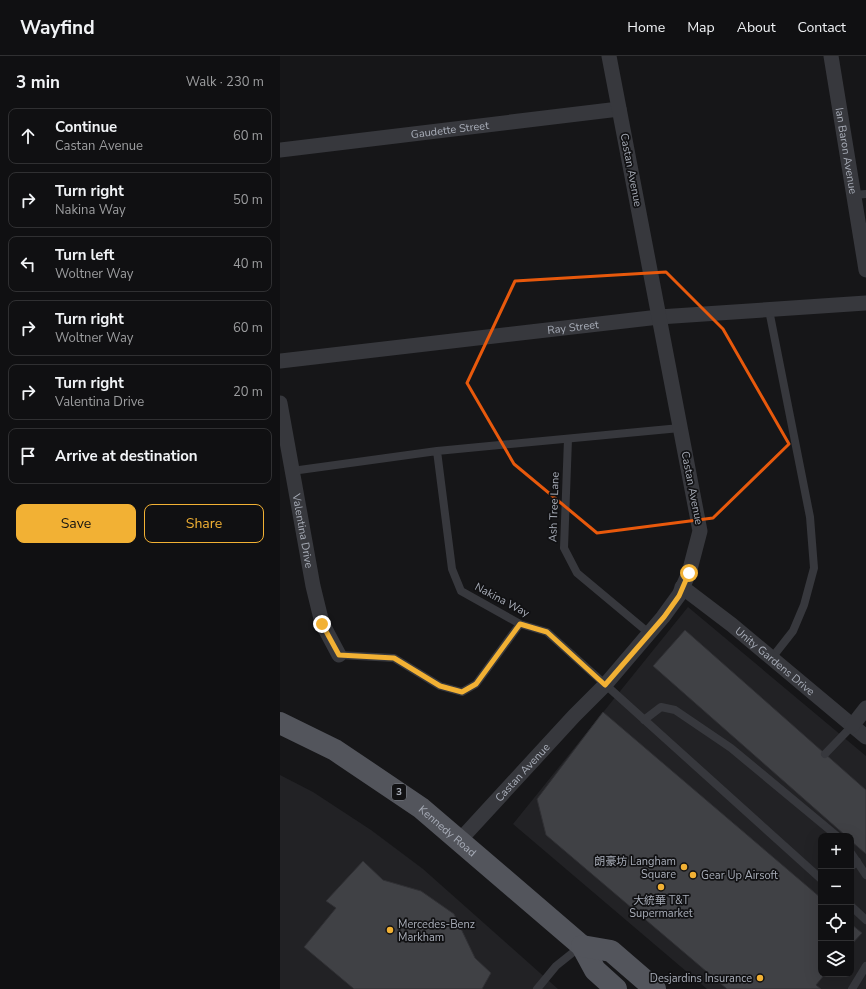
<!DOCTYPE html>
<meta charset="utf-8">
<style>
body{margin:0;font-family:"Nunito Sans","Noto Sans SC",sans-serif;background:#19191b;color:#f1f3f6}
.controls{position:absolute;right:12px;bottom:12px;display:grid;overflow:hidden;border-radius:8px;box-shadow:0 4px 16px #0002}
.controls button{width:36px;height:36px;display:grid;place-items:center;padding:0;border:0;border-bottom:1px solid #303032;background:#101012;color:#f1f3f6;font:20px sans-serif}
.stop{position:absolute;width:12px;height:12px;margin:-9px;border:3px solid #f2b134;border-radius:50%;background:#fff}
.stop.end{background:#f2b134;border-color:#fff;box-shadow:0 1px 4px #0008}
.list{margin:0;padding:0;list-style:none}
h2{display:flex;justify-content:space-between;align-items:center;height:52px;margin:0;padding:0 16px;font-size:17px}
h2 small{font-size:13px;font-weight:400;color:#9c9d9f}
.list li{display:grid;grid-template-columns:26px 1fr auto;gap:12px;align-items:center;box-sizing:border-box;height:56px;margin:0 8px 8px;padding:0 8px;border:1px solid #303032;border-radius:8px}
.list b{display:block;font-size:15px;white-space:nowrap}
.list p{margin:0;font-size:13px;white-space:nowrap;color:#9c9d9f}
.list em{font-size:13px;font-style:normal;color:#9c9d9f}
.actions{display:flex;gap:8px;padding:12px 16px}
.actions a{flex:1;padding:9px 0;border:1px solid #f2b134;border-radius:8px;text-align:center;font-size:14px;color:#f2b134}
.actions .main{background:#f2b134;color:#111}
.icon{flex:none;width:22px;height:22px;fill:none;stroke:currentColor;stroke-width:2;stroke-linecap:round;stroke-linejoin:round}
.map{position:relative;flex:none;width:586px;height:933px;overflow:hidden}
header{display:flex;align-items:center;gap:24px;box-sizing:border-box;height:56px;padding:0 20px;background:#101012;border-bottom:1px solid #303032}
header strong{font-size:19px}
nav{display:flex;gap:22px;margin-inline-start:auto;font-size:14px}
main{display:flex}
aside{flex:1;background:#101012}
.map>svg:first-child{display:block}
.built{fill:#222225;fill-rule:evenodd}
.building{fill:#404145;stroke:#303034}
.lines{fill:none;stroke-linecap:round;stroke-linejoin:round}
.lane{stroke:#37383d;stroke-width:8}
.street{stroke:#37383d;stroke-width:15}
.primary{stroke:#53555c;stroke-width:22}
.route{stroke:#f2b134;stroke-width:5}
.marked{fill:none;stroke:#e8590c;stroke-width:3;stroke-linejoin:round}
.poi-dot{fill:#f2b134;stroke:#111113;stroke-width:1.5}
.labels{text-anchor:middle;dominant-baseline:central;stroke-width:3.5;stroke-linejoin:round;paint-order:stroke}
.shield{fill:#111113;stroke:#7b7e86;stroke-width:1}
.shield-label{font-size:10px;font-weight:bold;fill:#a8adb8}
.street-label{font-size:11px;fill:#a8adb8;stroke:#111113}
.poi-label{font-size:11px;fill:#a8adb8;stroke:#111113;text-anchor:end}
</style>
<header>
<strong>Wayfind</strong>
<nav><a>Home</a><a>Map</a><a>About</a><a>Contact</a></nav>
</header>
<main>
<aside>
<h2>3 min<small>Walk · 230 m</small></h2>
<ul class="list">
<li><svg class="icon" aria-label="ahead" viewBox="0 0 24 24"><path d="M12 20V5M6 11l6-6 6 6"/></svg><div><b>Continue</b><p>Castan Avenue</p></div><em>60 m</em></li>
<li><svg class="icon" aria-label="right" viewBox="0 0 24 24"><path d="M7 20v-9h11M14 6l5 5-5 5"/></svg><div><b>Turn right</b><p>Nakina Way</p></div><em>50 m</em></li>
<li><svg class="icon" aria-label="left" viewBox="0 0 24 24"><path d="M17 20v-9H6M10 6l-5 5 5 5"/></svg><div><b>Turn left</b><p>Woltner Way</p></div><em>40 m</em></li>
<li><svg class="icon" aria-label="right" viewBox="0 0 24 24"><path d="M7 20v-9h11M14 6l5 5-5 5"/></svg><div><b>Turn right</b><p>Woltner Way</p></div><em>60 m</em></li>
<li><svg class="icon" aria-label="right" viewBox="0 0 24 24"><path d="M7 20v-9h11M14 6l5 5-5 5"/></svg><div><b>Turn right</b><p>Valentina Drive</p></div><em>20 m</em></li>
<li><svg class="icon" aria-label="arrive" viewBox="0 0 24 24"><path d="M6 21V4h12l-3 4 3 4H6"/></svg><div><b>Arrive at destination</b></div></li>
</ul>
<div class="actions"><a class="main">Save</a><a>Share</a></div>
</aside>
<div class="map">
<svg width="586" height="933" viewBox="0 0 586 933">
<rect width="100%" height="100%" fill="#161618"/>
<path class="built" d="M408,551l178,149v233h-159l-194,-165zM541,780h30v138h-30z
M0,719l33,17 58,38 52,39 135,120h-278z"/>
<path class="building" d="M405,574l181,160v64l-15,-13v-5h-5l-193,-170z
M323,656l218,186v76h4l-9,11 5,4h-94l-181,-154 -9,-36z
M83,805l20,19 38,11 33,23 21,44 16,15 -9,16h-128l-50,-42 32,-39 -10,-7z
M571,868l11,9 -11,12z"/>
<g class="lines">
<path class="lane" d="M574,139l12,-1
M489,254l41,207 4,51 -10,37 -11,26 -22,28
M288,383l-4,109 13,25 73,61
M157,395l15,118 9,22 59,33 27,8 274,247
M12,415l145,-20 243,-23
M59,599l55,3 46,28 22,6 14,-8 44,-60
M364,664l17,-13 14,3 56,38 106,88
M545,698l27,-28
M571,797l15,22
M571,811l6,-6
M571,850l15,14
M257,933l19,-23 25,-20
M572,933l14,-23"/>
<g class="street">
<path id="s1" d="M551,0l35,214"/>
<path id="s2" d="M0,94l339,-41"/>
<path id="s3" d="M0,305l379,-44 207,-14"/>
<path id="s4" d="M0,347l33,183 9,37 17,32"/>
<path id="s5" d="M402,531l50,38 134,112"/>
<path d="M572,670l14,-18"/>
<path id="s6" d="M180,784l114,-124 31,-31 58,-68 16,-22 10,-22 11,-42 -91,-475"/>
</g>
<g class="primary">
<path id="s7" d="M0,667l55,27 86,58 161,138 13,24 21,19"/>
<path d="M302,890l29,5 44,38"/>
</g>
</g>
<g class="lines">
<path class="route" d="M42,568l17,31 55,3 46,28 22,6 14,-8 44,-60 27,8 58,53 59,-68 15,-21 10,-23"/>
</g>
<path class="marked" d="M386,216l57,57 66,115 -76,74 -116,15 -83,-69 -47,-81 48,-102z"/>
<g class="poi-dot">
<circle cx="404" cy="811" r="4"/>
<circle cx="413" cy="819" r="4"/>
<circle cx="381" cy="831" r="4"/>
<circle cx="110" cy="874" r="4"/>
<circle cx="480" cy="922" r="4"/>
</g>
<g class="labels">
<rect class="shield" x="112" y="728" width="14" height="16" rx="3"/>
<g class="shield-label">
<text x="119" y="736">3</text>
</g>
<g class="street-label">
<text stroke="none"><textPath href="#s2" startOffset="171">Gaudette Street</textPath></text>
<text stroke="none"><textPath href="#s1" startOffset="96">Ian Baron Avenue</textPath></text>
<text transform="translate(351 114) rotate(79)">Castan Avenue</text>
<text stroke="none"><textPath href="#s3" startOffset="295">Ray Street</textPath></text>
<text transform="translate(412 432) rotate(79)">Castan Avenue</text>
<text transform="translate(274 451) rotate(-88)">Ash Tree Lane</text>
<text stroke="none"><textPath href="#s4" startOffset="130">Valentina Drive</textPath></text>
<text transform="translate(222 544) rotate(28)">Nakina Way</text>
<text stroke="none"><textPath href="#s5" startOffset="119">Unity Gardens Drive</textPath></text>
<text stroke="none"><textPath href="#s6" startOffset="92">Castan Avenue</textPath></text>
<text stroke="none"><textPath href="#s7" startOffset="200">Kennedy Road</textPath></text>
</g>
<g class="poi-label">
<text x="396" y="805">朗豪坊 Langham<tspan x="396" dy="13">Square</tspan></text>
<text x="421" y="819" text-anchor="start">Gear Up Airsoft</text>
<text x="381" y="844" text-anchor="middle">大統華 T&amp;T<tspan x="381" dy="13">Supermarket</tspan></text>
<text x="118" y="868" text-anchor="start">Mercedes-Benz<tspan x="118" dy="13">Markham</tspan></text>
<text x="472" y="922">Desjardins Insurance</text>
</g>
</g>
</svg>
<div class="controls">
<button>+</button>
<button>−</button>
<button><svg class="icon" aria-label="locate" viewBox="0 0 24 24"><circle cx="12" cy="12" r="6"/><path d="M12 2v4M12 18v4M2 12h4M18 12h4"/></svg></button>
<button><svg class="icon" aria-label="layers" viewBox="0 0 24 24"><path d="M12 4l9 5-9 5-9-5zM3 14l9 5 9-5"/></svg></button>
</div>
<div class="stop" style="left:409px;top:517px"></div>
<div class="stop end" style="left:42px;top:568px"></div>
</div>
</main>
